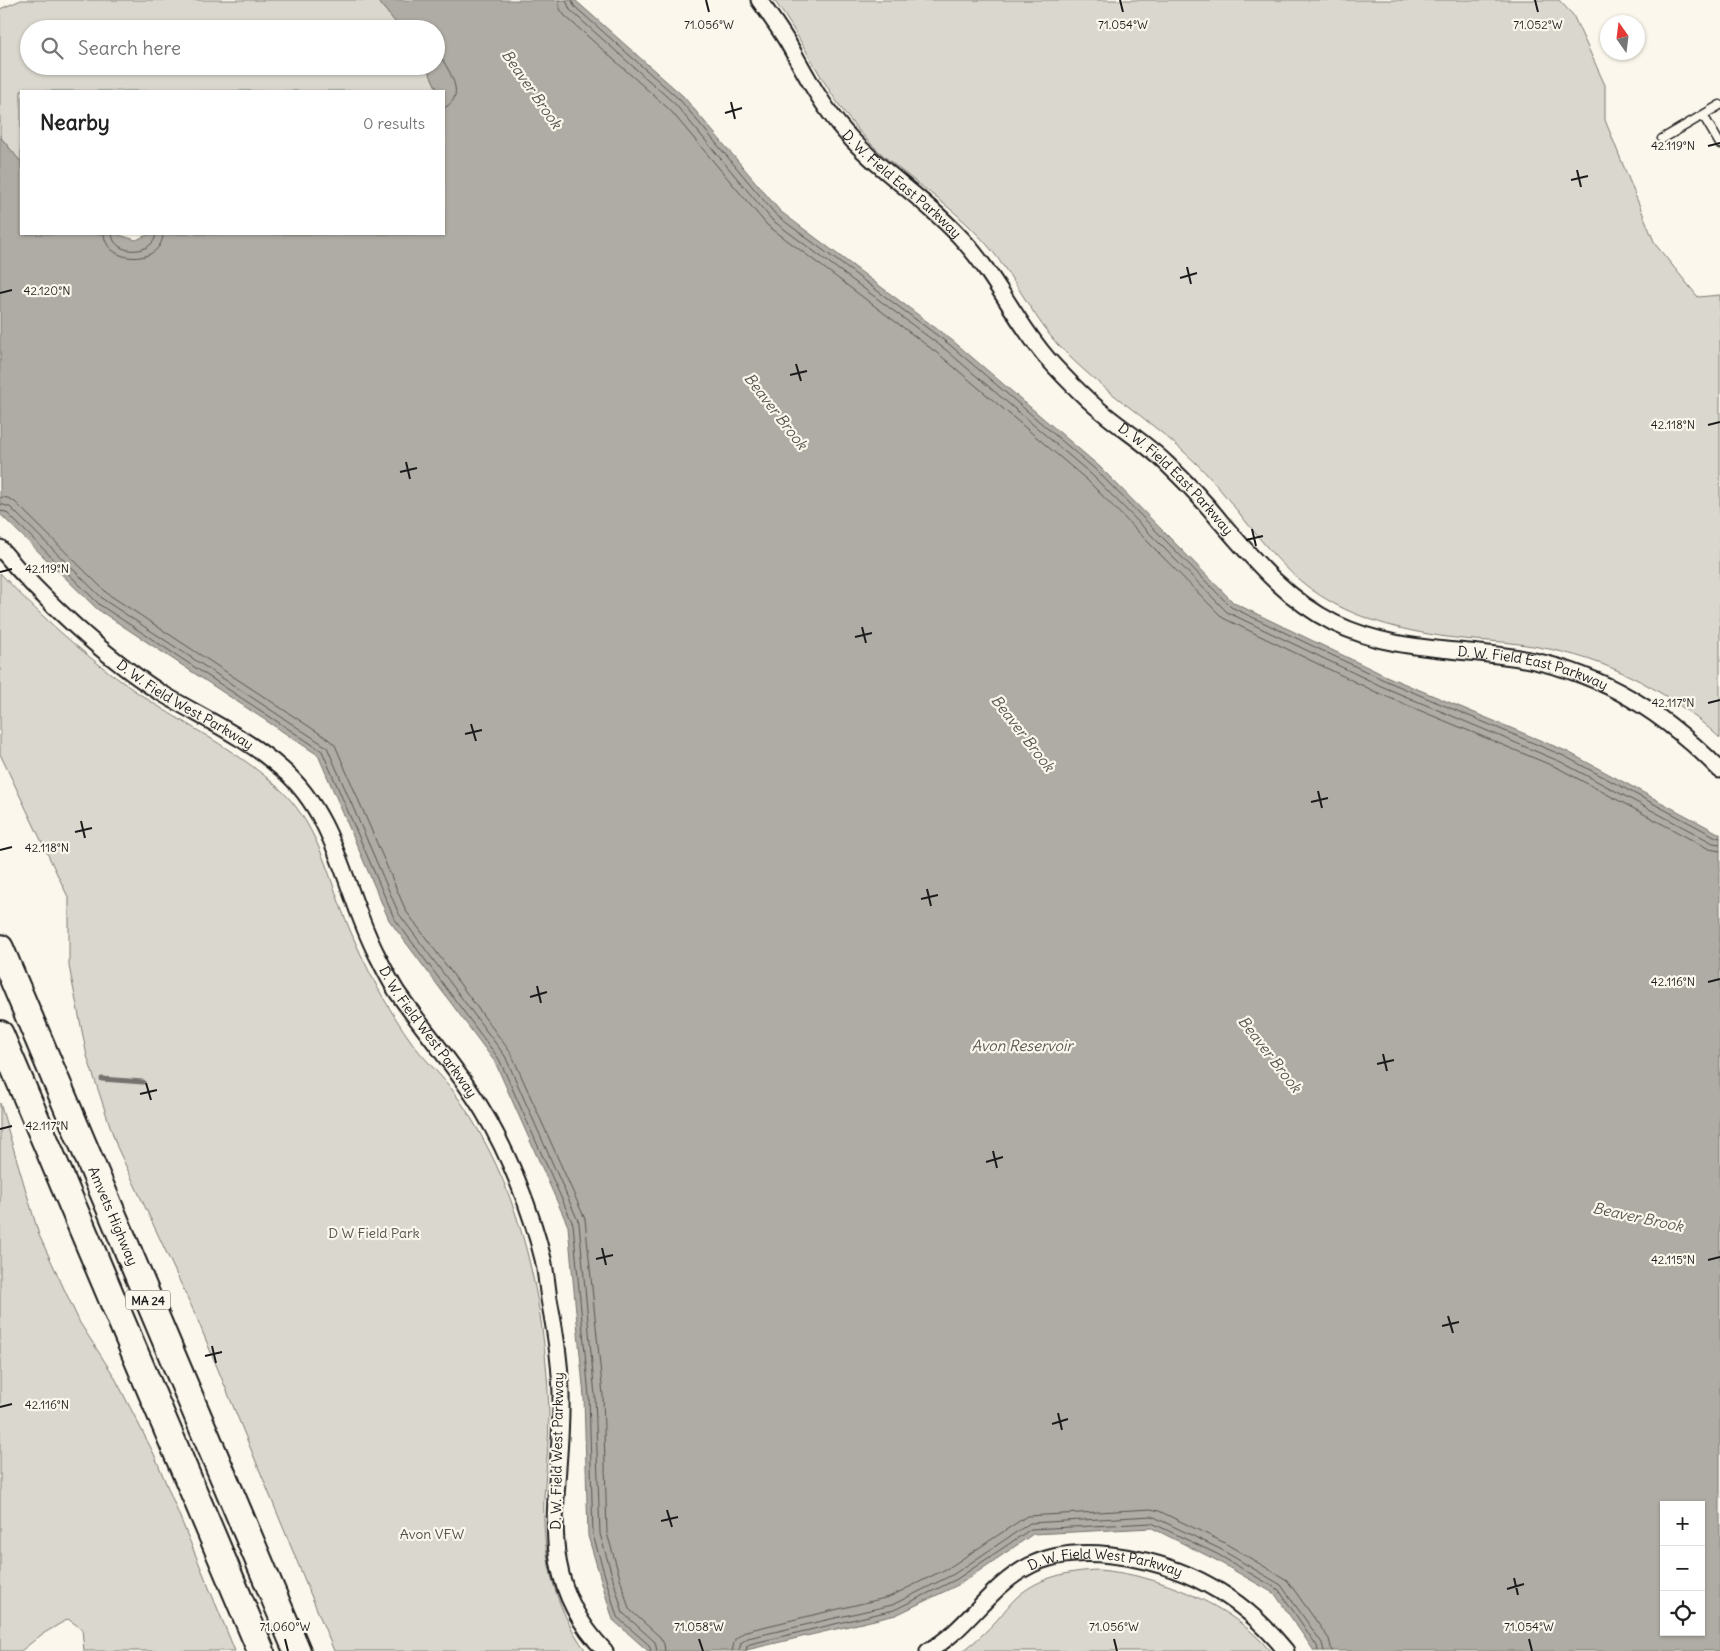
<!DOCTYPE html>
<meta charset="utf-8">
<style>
body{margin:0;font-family:Delius,sans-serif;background:#f6f6f6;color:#222}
.controls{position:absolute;right:15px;bottom:15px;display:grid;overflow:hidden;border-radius:0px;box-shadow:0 1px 4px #0004}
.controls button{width:45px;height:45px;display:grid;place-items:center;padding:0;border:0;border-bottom:1px solid #e0e0e0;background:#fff;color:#222;font:25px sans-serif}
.compass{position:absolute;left:1600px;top:15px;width:45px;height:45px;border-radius:50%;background:#fff;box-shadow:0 1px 4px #0004;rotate:346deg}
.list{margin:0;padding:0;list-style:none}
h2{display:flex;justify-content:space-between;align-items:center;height:65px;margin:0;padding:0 20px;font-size:21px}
h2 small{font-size:16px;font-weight:400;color:#767676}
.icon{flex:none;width:28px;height:28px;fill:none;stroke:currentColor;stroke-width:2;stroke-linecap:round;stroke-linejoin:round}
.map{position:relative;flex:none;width:1720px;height:1651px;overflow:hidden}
.search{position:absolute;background:#fff;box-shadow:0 1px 4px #0004;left:20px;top:20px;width:425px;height:55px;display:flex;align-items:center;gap:12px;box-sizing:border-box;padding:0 18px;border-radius:28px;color:#767676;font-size:19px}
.panel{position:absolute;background:#fff;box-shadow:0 1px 4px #0004;left:20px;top:90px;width:425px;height:145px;border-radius:0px}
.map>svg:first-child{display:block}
.green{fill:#dad7ce;stroke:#7b7a75}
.water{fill:#afaca5;stroke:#74726e;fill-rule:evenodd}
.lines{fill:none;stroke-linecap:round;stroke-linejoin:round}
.shore{stroke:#575653;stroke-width:1}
.stream{stroke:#74726e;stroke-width:5}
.lane-casing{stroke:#1c1c1c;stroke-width:11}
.street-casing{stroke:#1c1c1c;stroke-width:19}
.highway-casing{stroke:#1c1c1c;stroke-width:30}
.lane{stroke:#fbf7ec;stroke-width:8}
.street{stroke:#fbf7ec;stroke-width:15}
.highway{stroke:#fbf7ec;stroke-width:26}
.ticks{fill:none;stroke:#1c1c1c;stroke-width:2}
.labels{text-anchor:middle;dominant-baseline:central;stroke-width:4.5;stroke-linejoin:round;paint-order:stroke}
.shield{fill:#fbf7ec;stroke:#5f5e5a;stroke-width:1}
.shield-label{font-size:12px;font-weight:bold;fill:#1c1c1c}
.street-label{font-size:14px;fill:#1c1c1c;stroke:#fbf7ec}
.park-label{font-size:14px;fill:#555451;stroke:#fbf7ec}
.water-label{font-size:15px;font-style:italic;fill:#575653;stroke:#fbf7ec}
.ticks-label{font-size:12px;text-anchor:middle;fill:#1c1c1c;stroke:#fbf7ec;stroke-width:4.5;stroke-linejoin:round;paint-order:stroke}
</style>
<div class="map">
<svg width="1720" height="1651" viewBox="0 0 1720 1651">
<rect width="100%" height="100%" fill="#fbf7ec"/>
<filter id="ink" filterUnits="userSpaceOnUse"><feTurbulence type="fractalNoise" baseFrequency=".02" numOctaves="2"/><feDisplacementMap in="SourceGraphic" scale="10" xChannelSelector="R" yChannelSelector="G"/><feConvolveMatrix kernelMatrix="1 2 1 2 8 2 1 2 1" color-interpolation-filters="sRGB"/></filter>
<g filter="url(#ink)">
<path class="green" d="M21,0h356l24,29h-372v37h397l12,25h-417v71l-19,-23 -2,-4v-126z
M774,0h785l14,15 32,70v35l50,124 43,53 22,-2v443c-58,-53 -122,-84 -201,-94 -18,-3 -37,-3 -56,-5 -44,-5 -93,-15 -132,-37 -58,-32 -89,-93 -135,-139 -43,-42 -96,-73 -138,-118 -22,-25 -37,-55 -57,-82 -9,-14 -21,-26 -33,-38 -35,-34 -77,-57 -109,-94 -35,-40 -54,-89 -85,-131z
M0,573c46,49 97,94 153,130 44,28 91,52 129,88 39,38 47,91 68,139 17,40 37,78 63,114 11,15 26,29 38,44 28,38 50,82 65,127 21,63 31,132 33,198 0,28 -3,56 -5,84 -2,56 9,109 42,154h-252l-138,-335 -79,-169 -30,-91 -18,-90v-67l-69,-145z
M0,1103l39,132 41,88 34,53 40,78 81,197h-151l-2,-22 -14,-10 -27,16 -20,16h-21z
M1098,1570c58,4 135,35 172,81h-307c12,-9 24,-20 34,-31 7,-8 13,-17 21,-24 22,-19 51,-25 80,-26z"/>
<path class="water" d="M377,0h198l108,96 97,115 173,130 147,126 134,136 152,73 180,75 154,83v817h-406l-39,-57 -61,-35 -62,-31 -119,6 -73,50 -64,31 -154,36h-94l-35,-31 -25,-84 -4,-139 -16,-171 -73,-164 -106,-142 -71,-165 -221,-146 -97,-95v-379l2,4 19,23v72h95l20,6 13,-6h295v-143h-6l-12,-25h10v-37h-35zM1664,1505h37v127h-37z"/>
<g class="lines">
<path class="shore" d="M559,0l1,9 5,7 105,94 97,115 174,131 146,124 136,138 155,75 180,75 151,81 11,2
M566,0l4,10 105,94 97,116 174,130 146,125 135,137 154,74 180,76 152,81 7,1
M572,0l2,6 106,94 96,115 174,130 146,125 135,137 153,73 180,76 152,81 4,1
M436,51c6,6 9,13 13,20 7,14 12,28 -5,37
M104,234c2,31 58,32 59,0
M112,234c1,22 42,22 44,0
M0,497l8,1 7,4 93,92 220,145 7,6 71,166 105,142 74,166 18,176 4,138 22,76 31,28 4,7 1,7
M0,504l10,3 94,93 223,147 72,167 106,142 74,167 16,173 5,138 23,79 32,29 2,9
M0,511l6,1 94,93 222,146 72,167 105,141 74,165 16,172 4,139 24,82 32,28 2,6
M732,1651l3,-12 11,-8 143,-34 61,-30 77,-51 124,-7 8,2 64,31 64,38 42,59 3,12
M739,1651l2,-8 7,-5 144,-33 62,-31 76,-51 122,-7 68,33 61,36 41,58 2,8
M746,1651l1,-5 3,-2 144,-34 63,-31 74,-50 121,-6 65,31 62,36 38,56 1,5"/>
<path class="stream" d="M102,1079l41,3"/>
<g class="lane-casing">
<path id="lane" d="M1703,115l17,29
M1662,139l58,-34"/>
</g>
<g class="street-casing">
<g id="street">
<path id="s1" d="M759,0c10,14 20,28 29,43 16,28 30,56 51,82 35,43 85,72 122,113 34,36 54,83 86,120 19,21 38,41 60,58 20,16 42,30 60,48 19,18 37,37 53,57 34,39 66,78 114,102 54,26 105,25 163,32 92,10 159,50 223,115"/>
<path id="s2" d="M0,548c41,50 104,108 158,143 41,25 88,46 124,78 56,48 63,126 96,188 6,12 12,24 19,35 28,40 61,77 86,119 26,43 48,99 60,148 3,13 4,27 6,40 7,37 13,74 12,112 -1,92 -28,165 44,240"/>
<path id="s3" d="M928,1651c39,-21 61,-65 101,-85 25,-13 55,-14 82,-11 71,8 130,40 175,96"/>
</g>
</g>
<g class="highway-casing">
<g id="highway">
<path id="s4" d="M0,948l297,703"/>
<path d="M0,1034l261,617"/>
</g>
</g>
<use href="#lane" class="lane"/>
<use href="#street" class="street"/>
<use href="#highway" class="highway"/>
</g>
</g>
<path class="ticks" d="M706,0l3,12M1120,0l3,12M1535,0l3,12M731,102l4,17M725,113l17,-5M1708,146l12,-3M1577,170l4,17M1571,180l17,-4M1187,267l4,17M1180,278l17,-5M0,293l12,-3M796,364l5,17M790,375l17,-4M1708,425l12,-3M406,462l4,17M400,472l17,-4M1252,529l4,17M1246,540l17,-4M0,572l12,-3M862,627l4,16M855,637l17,-4M1708,703l12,-3M471,724l5,17M465,734l17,-4M1318,791l4,17M1311,802l17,-4M81,821l4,17M75,832l17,-4M0,850l12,-3M927,889l4,17M921,899l17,-4M1708,982l12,-3M537,986l4,17M530,997l17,-5M1383,1054l4,17M1377,1064l17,-4M146,1083l5,17M140,1094l17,-4M0,1129l12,-3M993,1151l4,17M986,1162l17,-5M602,1248l4,17M596,1259l17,-4M1708,1260l12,-3M1448,1316l5,17M1442,1326l17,-4M212,1346l4,17M205,1356l17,-4M0,1407l12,-3M1058,1413l4,17M1052,1424l16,-5M667,1510l5,17M661,1521l17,-4M1514,1578l4,17M1507,1589l17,-5M285,1639l3,12M699,1639l4,12M1114,1639l3,12M1529,1639l3,12"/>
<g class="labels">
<rect class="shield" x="125.5" y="1290.5" width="45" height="19" rx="4"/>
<g class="shield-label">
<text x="148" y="1300">MA 24</text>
</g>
<g class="street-label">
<text stroke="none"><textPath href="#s1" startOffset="235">D. W. Field East Parkway</textPath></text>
<text stroke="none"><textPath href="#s1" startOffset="640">D. W. Field East Parkway</textPath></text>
<text stroke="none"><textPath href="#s1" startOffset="1060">D. W. Field East Parkway</textPath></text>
<text stroke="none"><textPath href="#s2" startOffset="244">D. W. Field West Parkway</textPath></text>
<text stroke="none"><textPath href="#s2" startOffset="664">D. W. Field West Parkway</textPath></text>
<text stroke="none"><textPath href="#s4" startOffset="291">Amvets Highway</textPath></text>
<text transform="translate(557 1451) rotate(-89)">D. W. Field West Parkway</text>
<text stroke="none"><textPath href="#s3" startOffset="211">D. W. Field West Parkway</textPath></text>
</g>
<g class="park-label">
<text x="374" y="1233">D W Field Park</text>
<text x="432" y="1534">Avon VFW</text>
</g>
<g class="water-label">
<text transform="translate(532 89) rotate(55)">Beaver Brook</text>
<text transform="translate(776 411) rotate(52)">Beaver Brook</text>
<text transform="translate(1023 733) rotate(52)">Beaver Brook</text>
<text x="1022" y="1045">Avon Reservoir</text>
<text transform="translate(1270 1054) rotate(52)">Beaver Brook</text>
<text transform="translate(1638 1217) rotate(12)">Beaver Brook</text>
</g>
</g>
<g class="ticks-label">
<text x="1123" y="29">71.054°W</text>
<text x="709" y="29">71.056°W</text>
<text x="1538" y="29">71.052°W</text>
<text x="1673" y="150">42.119°N</text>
<text x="47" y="295">42.120°N</text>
<text x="1673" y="429">42.118°N</text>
<text x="47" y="573">42.119°N</text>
<text x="1673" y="707">42.117°N</text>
<text x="47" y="852">42.118°N</text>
<text x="1673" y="986">42.116°N</text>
<text x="47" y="1130">42.117°N</text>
<text x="1673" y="1264">42.115°N</text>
<text x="47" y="1409">42.116°N</text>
<text x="285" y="1631">71.060°W</text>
<text x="699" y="1631">71.058°W</text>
<text x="1114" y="1631">71.056°W</text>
<text x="1529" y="1631">71.054°W</text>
</g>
</svg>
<div class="controls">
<button>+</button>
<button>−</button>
<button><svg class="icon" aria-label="locate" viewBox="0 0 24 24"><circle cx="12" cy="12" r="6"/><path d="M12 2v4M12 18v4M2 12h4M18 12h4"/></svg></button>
</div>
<svg class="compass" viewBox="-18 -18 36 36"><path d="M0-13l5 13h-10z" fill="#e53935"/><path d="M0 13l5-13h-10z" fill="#767676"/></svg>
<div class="search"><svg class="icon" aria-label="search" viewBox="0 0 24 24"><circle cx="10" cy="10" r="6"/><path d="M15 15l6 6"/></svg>Search here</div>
<section class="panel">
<h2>Nearby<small>0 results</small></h2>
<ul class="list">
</ul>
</section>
</div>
